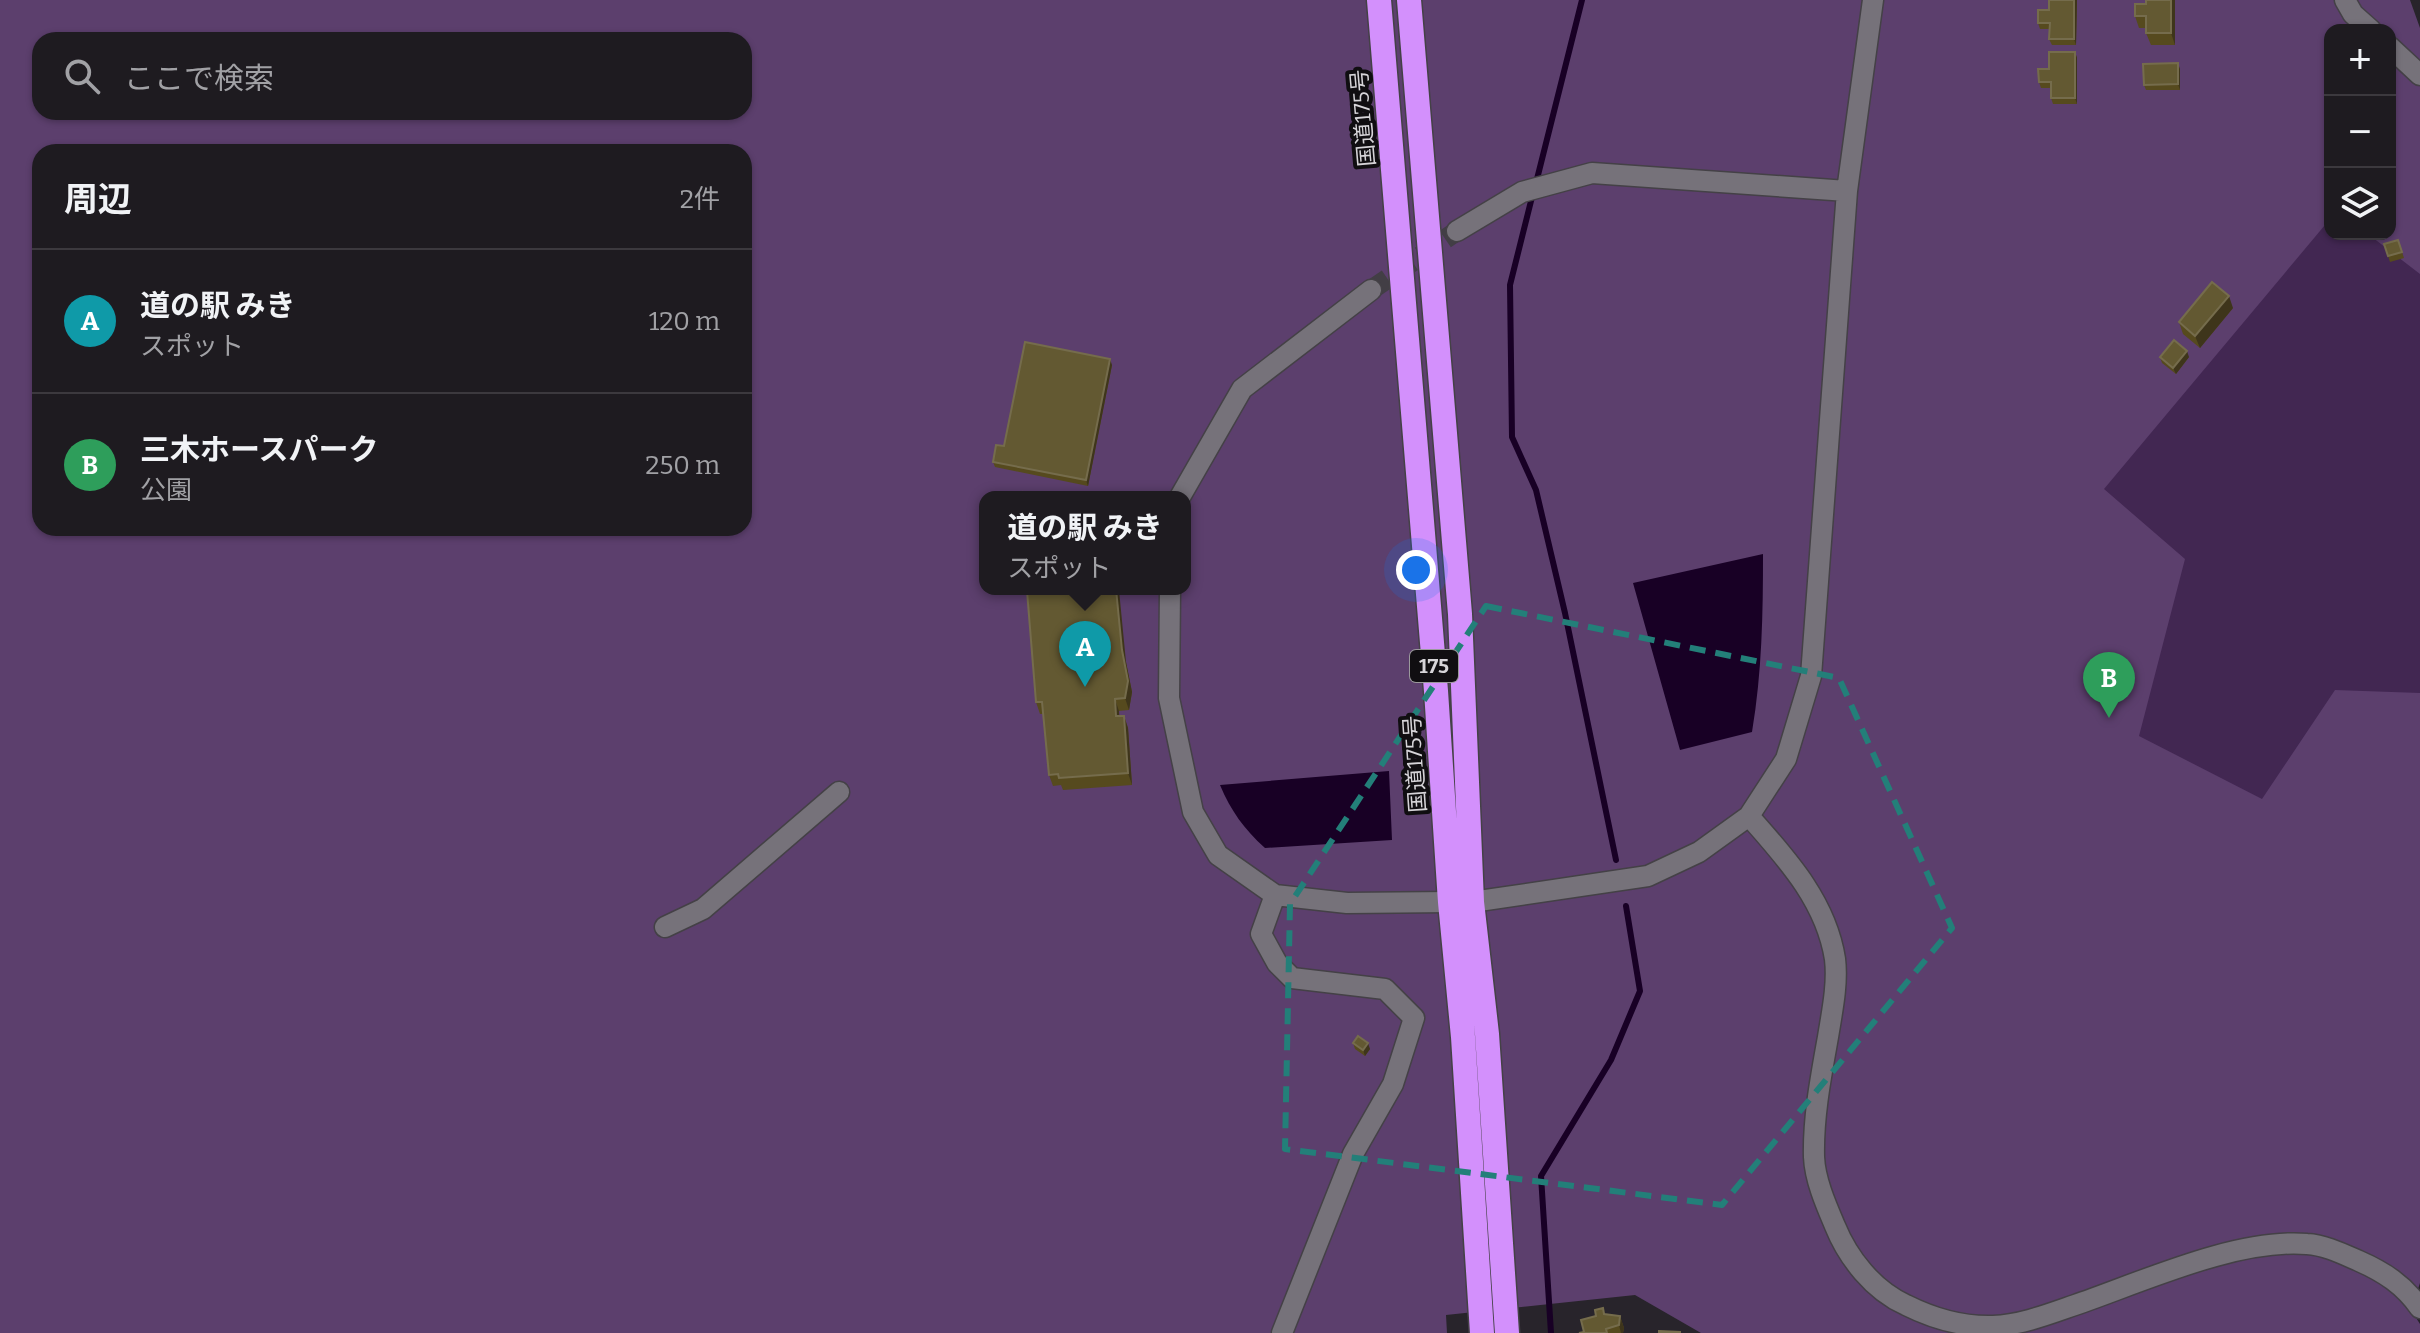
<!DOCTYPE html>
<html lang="ja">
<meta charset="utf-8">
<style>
body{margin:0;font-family:Bitter,"Noto Sans JP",serif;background:#2b282d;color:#f1f3f6}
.controls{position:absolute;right:24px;top:24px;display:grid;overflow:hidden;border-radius:16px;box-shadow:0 2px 6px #0004}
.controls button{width:72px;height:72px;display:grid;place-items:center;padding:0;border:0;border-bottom:2px solid #3c393e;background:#1e1b20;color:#f1f3f6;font:40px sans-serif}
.you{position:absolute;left:1416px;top:570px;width:28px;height:28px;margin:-20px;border:6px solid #fff;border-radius:50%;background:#1a73e8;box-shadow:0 0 0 12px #1a73e833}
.badge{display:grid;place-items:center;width:52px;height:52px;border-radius:50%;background:#0b8043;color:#fff;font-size:26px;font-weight:700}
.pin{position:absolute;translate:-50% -66px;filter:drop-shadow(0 2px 4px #0008)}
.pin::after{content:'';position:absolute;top:42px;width:28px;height:24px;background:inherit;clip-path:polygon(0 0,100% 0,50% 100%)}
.popup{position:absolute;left:979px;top:491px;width:212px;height:104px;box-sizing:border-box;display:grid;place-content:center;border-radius:16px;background:#1e1b20;filter:drop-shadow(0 2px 6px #0005);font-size:26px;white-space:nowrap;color:#a1a1a5}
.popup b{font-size:30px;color:#f1f3f6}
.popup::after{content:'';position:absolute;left:50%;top:100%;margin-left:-16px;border:16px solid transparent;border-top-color:#1e1b20}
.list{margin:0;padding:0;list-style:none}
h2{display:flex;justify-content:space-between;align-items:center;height:104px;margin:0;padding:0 32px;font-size:34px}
h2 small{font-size:26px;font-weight:400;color:#a1a1a5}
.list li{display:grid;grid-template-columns:52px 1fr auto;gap:24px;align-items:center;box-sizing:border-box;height:144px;padding:0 32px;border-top:2px solid #3c393e}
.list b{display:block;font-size:30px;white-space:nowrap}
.list p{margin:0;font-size:26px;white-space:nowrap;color:#a1a1a5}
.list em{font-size:26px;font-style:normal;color:#a1a1a5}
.icon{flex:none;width:44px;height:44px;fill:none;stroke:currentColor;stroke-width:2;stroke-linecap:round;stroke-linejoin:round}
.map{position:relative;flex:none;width:2420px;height:1333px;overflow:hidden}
.search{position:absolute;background:#1e1b20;box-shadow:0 2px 6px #0004;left:32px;top:32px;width:720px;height:88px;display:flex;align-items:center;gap:20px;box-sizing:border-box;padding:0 28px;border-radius:24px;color:#a1a1a5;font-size:30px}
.panel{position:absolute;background:#1e1b20;box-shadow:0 2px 6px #0004;left:32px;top:144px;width:720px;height:392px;border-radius:24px}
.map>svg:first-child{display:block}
.green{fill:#422752}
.forest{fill:#5c3f6d;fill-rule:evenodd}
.water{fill:#180025}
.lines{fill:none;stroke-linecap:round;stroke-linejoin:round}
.stream{stroke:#180025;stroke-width:6}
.minor-tunnel{stroke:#423e45;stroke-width:20;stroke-dasharray:20 10;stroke-linecap:butt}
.minor-casing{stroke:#444146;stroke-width:23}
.highway-casing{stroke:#444146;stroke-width:27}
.minor{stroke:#76727a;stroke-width:20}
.highway{stroke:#d390fc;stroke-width:24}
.wall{fill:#564a1e}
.shaded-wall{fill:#3e351b}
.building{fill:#635932;stroke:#756c4c;stroke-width:2}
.marked{fill:none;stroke:#237f79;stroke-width:6;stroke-dasharray:16 10;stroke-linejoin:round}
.labels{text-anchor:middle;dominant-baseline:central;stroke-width:8;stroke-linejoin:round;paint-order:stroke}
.shield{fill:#100e11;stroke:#9b999c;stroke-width:2}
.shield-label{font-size:20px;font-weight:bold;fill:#d6d4d8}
.street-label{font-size:22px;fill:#d6d4d8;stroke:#100e11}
</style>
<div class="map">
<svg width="2420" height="1333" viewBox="0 0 2420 1333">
<rect width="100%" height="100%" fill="#28242b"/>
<path class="green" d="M2420,93v1183l-634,-517 544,-651v126h60z"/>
<path class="forest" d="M0,0h2410l10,28v246l-52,-40h22v-204h-60v189l-226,270 81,70 -46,177 123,63 73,-109 85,3v590l-9,27 9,14v9h-719l-66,-38 -189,20 1,18h-1447zM40,40h704v72h-704zM40,152h704v376h-704zM985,497h200v92h-200z"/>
<path class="water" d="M1763,554c0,60 -1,118 -11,178l-72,18 -47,-167z
M1389,771l3,69 -127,8c-21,-19 -34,-37 -45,-63z"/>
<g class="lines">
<path class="stream" d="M1536,183l46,-183
M1533,193l-23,92 2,152 24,53 29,123 51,247
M1551,1333l-10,-157 70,-116 29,-69 -14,-85"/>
<path class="minor-tunnel" d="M1371,290l86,-59"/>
<g class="minor-casing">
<path id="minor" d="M2345,0l8,14 18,16
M2390,47l30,28
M1457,231l65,-39 70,-19 255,18
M1180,497l62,-108 129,-99
M1170,589l-1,109 24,114 25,43 57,40 72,8 103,-1
M1749,816c37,42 77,85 86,143 3,25 -3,53 -7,78 -7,39 -15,80 -14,120 1,23 12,48 21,69 13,32 38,64 71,79 26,13 57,22 87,21 28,-1 56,-12 82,-21 67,-23 162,-67 232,-61 18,1 36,10 52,17 25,11 45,24 61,47
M1275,895l-14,39 16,29 15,15 93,11 29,29 -21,66 -40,70 -71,179
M1472,902l176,-26 51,-24 50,-36 37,-57 25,-83 36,-485 26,-191
M665,927l38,-18 136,-117"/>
</g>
<g class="highway-casing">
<path id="highway" d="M1379,0l57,691 14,211 13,135 19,296
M1409,0l51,614 12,288 15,132 20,299"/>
</g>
<use href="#minor" class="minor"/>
<use href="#highway" class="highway"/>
</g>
<path class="wall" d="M2077,0l-1,45h-24l-3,-6v-10h-9l-2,-6 11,-13z
M2175,0v45h-24l-5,-12v-5h-7l-4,-12 11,-12z
M2075,52l2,6v46h-24l-2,-6v-10h-10l-2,-6 10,-13z
M2180,69v21h-34l-2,-5z
M2398,240l6,18 -14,4 -6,-18z
M2233,308l-33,40 -17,-14 -4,-12z
M2160,357h29l-13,17 -14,-11z
M1112,365l-24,121 -93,-19 -2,-5 11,-16z
M1126,662l6,30 -3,18 -10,1v5h5l4,12 4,57 -69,5 -2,-5 -8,1 -4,-11 -6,-61h-3l-4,-12z
M1353,1043l17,6 -5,7 -10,-7z
M1603,1308l2,7 15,1 4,12 -1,5h-44l5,-1z"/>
<path class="shaded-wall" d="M2074,0h3l-1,45 -2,-6z
M2171,0h4v45l-4,-12z
M2075,52l2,6v46l-2,-6z
M2178,63l2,6v21l-2,-6z
M2229,296l4,12 -33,40 -5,-12z
M2187,351l2,6 -13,17 -3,-6z
M1110,359l2,6 -24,121 -2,-6z
M1116,589l3,1 7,72 6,30 -3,18 -4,-12z
M1115,699l4,12 1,17 -4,-12z
M1124,716l4,12 4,57 -4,-12z
M1368,1043l2,6 -5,7 -2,-6z
M1620,1316l4,12 -1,5h-2l-2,-8z"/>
<path class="building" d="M2049,0h25v39h-25l1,-16h-12v-13h11z
M2146,0h25v33h-25v-17h-11v-12h11z
M2049,52h26v46h-24v-16h-12l-1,-13h11z
M2178,63v21l-34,1 -1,-21z
M2398,240l4,12 -14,4 -4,-12z
M2212,282l17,14 -34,40 -16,-14z
M2174,340l13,11 -14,17 -13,-11z
M1025,342l85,17 -24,121 -93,-18 3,-17 8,1z
M1022,492l1,4 -7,1h-6l-1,-2z
M1029,589h87l6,61 6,31 -3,17 -10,1 1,17h8l4,57 -69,5 -1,-4 -9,1 -7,-73h-6l-9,-111z
M1358,1036l10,7 -5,7 -10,-7z
M1603,1308l1,6 16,2 -1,9 -13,4 1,4h-28l5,-1 -3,-12 15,-4 -1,-6z
M1659,1331l21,1v1h-21z"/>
<path class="marked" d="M1486,606l353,72 113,250 -230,277 -437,-56 5,-245z"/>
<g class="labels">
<rect class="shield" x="1410" y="650" width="48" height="32" rx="6"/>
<g class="shield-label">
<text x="1434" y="666">175</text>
</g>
<g class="street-label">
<text transform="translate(1363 118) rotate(-95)">国道175号</text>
<text transform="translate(1415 764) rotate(-94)">国道175号</text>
</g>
</g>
</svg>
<div class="controls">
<button>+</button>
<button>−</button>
<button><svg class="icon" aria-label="layers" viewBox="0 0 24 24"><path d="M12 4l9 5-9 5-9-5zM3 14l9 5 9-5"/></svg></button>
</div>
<div class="you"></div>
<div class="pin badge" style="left:1085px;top:687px;background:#0f9aa8">A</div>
<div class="popup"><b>道の駅 みき</b>スポット</div>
<div class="pin badge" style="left:2109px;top:718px;background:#2e9e5b">B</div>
<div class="search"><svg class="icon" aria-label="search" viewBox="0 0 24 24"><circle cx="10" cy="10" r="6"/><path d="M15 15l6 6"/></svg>ここで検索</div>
<section class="panel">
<h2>周辺<small>2件</small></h2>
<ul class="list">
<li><span class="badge" style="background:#0f9aa8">A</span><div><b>道の駅 みき</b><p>スポット</p></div><em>120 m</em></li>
<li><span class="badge" style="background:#2e9e5b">B</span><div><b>三木ホースパーク</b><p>公園</p></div><em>250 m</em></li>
</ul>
</section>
</div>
